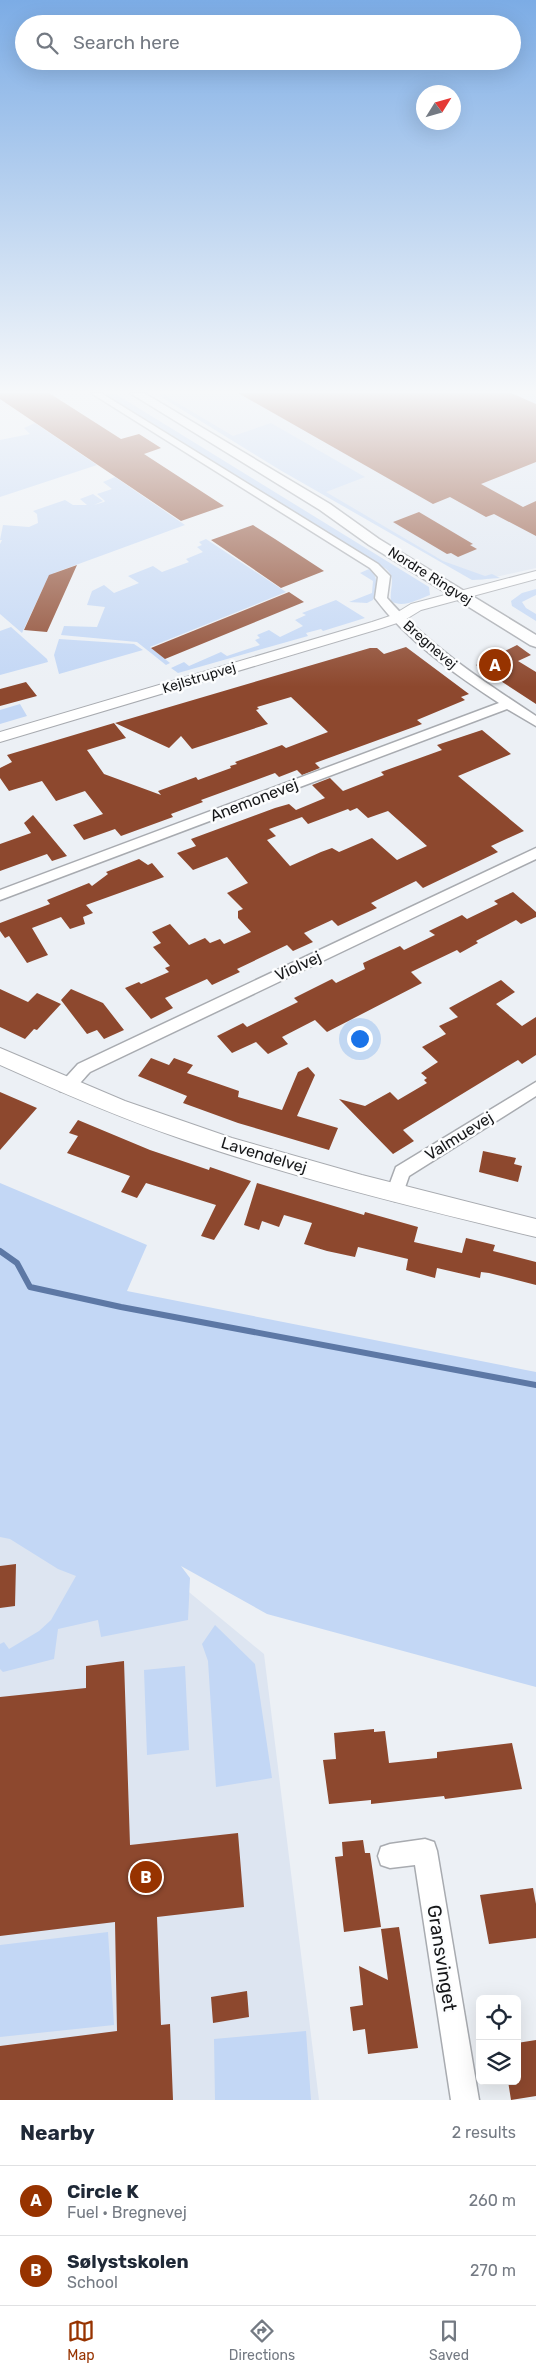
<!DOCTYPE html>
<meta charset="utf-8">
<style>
body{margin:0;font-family:Rubik,sans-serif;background:#f2f2f3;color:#1f2937}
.controls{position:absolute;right:15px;bottom:15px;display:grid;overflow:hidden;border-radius:8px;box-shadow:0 5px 20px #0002}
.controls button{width:45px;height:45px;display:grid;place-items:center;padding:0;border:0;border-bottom:1px solid #e0e1e3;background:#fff;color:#1f2937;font:25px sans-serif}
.compass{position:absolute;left:416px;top:85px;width:45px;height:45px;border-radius:50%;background:#fff;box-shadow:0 5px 20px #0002;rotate:53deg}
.you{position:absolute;left:359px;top:1038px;width:18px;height:18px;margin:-12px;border:4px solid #fff;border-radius:50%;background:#1a73e8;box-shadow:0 0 0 8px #1a73e833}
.badge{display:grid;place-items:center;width:32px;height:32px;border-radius:50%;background:#973300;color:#fff;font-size:16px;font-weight:700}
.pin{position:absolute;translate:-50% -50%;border:2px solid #fff;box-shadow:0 1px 5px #0006}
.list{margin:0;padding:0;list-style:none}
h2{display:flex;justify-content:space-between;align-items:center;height:65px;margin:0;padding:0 20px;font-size:21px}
h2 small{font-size:16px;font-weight:400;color:#747a83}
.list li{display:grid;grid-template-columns:32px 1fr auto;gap:15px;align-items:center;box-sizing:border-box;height:70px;padding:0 20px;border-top:1px solid #e0e1e3}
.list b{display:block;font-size:19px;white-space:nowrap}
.list p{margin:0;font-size:16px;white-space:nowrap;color:#747a83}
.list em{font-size:16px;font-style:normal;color:#747a83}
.icon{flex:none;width:28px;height:28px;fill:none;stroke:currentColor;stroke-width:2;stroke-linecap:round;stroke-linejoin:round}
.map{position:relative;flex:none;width:536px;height:2100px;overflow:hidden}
.search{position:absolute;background:#fff;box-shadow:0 5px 20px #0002;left:15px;right:15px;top:15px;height:55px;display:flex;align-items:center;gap:12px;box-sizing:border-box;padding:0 18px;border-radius:28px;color:#747a83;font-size:19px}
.sheet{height:205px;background:#fff}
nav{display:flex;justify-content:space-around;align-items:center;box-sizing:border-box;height:70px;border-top:1px solid #e0e1e3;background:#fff;font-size:14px;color:#747a83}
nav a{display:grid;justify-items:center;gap:2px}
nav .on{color:#973300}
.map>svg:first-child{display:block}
.built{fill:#dde5f1}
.green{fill:#c3d7f5}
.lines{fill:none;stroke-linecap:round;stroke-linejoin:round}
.stream{stroke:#5d78a5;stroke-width:6}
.building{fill:#8d482e;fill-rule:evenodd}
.minor-casing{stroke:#a8abb0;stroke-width:3}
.tertiary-casing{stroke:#a8abb0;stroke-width:2}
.secondary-casing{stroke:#a8abb0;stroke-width:3}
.minor{fill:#fff;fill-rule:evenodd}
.tertiary{fill:#fff;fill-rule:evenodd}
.secondary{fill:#fff;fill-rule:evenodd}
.labels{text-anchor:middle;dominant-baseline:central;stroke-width:5;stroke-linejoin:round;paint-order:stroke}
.far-street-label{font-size:14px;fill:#17181a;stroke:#fcfdfe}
.street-label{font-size:16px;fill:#17181a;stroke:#fcfdfe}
.near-street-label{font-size:19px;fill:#17181a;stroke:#fcfdfe}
</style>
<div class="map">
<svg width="536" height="2100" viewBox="0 0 536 2100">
<rect width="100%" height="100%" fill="#ecf0f5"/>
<path class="built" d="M154,393h382v175l-54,12h-9z
M0,1524l149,35 115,95 55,446h-319z"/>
<path class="green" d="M103,393h11l315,194 1,8c-12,4 -27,14 -39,6 -2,-12 6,-23 -5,-32z
M164,395l69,41 38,-13 94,54 -39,15 117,69 42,15 7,-2 8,4 -28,2 -192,-110 -120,-74z
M35,423l62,42 -97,32v-57l30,-6 -6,-6z
M115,477l70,48 -131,48 4,5 -4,7 -9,-1 -23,49 -22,-19v-70l2,-4h-2l3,-15 26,2 9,-4 -1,-9 -4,-3 32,-11 8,5h14l-7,-6 13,-5 10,7 -9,4 10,-3 1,-1 -8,-7 15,-5 -9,-7z
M206,539l80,53 -136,55 20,16 -4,2 -29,-23 -76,-7 3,-9 33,1 8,-20 -18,-2 5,-14 12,-6 10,8 25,-10 -11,-7 25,-10 9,6 27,-10 -3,-3 17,-7 -6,-5 5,-2 -3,-3z
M369,569c11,8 7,19 4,31l-6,3 -18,-1 23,-9 1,-12 -13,-8z
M536,589v6l-14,7 4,6 10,6v7l-24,-15 -1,-5 11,-8z
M336,600l29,18 -42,13 -2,-2 -15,4 2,3 -130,37 -7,-5 13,-6 5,4 32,-14 6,4 33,-11 -5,-5 5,-2 -3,-3 12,-5 11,7 23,-11 -8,-6 11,-5 -4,-2z
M11,627l36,32 1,3 -48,13v-44z
M59,639l75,5 9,6 -84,24 -5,-19z
M20,704l7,12 -27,8v-14z
M0,1183l147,62 -20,46 409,81v315l-269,-73 -86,-48 9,12 -2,42 -87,17 -3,-17 -40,9 -4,30 -51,13 -3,-3v-25l4,-2 5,7 30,-18 12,-11 25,-44 -18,-7 -48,-30 -10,-2z
M215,1625l40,39 17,114 -56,9 -8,-126 -6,-17z
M185,1666l4,84 -42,5 -3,-85z
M108,1932l6,93 -114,12v-92z
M306,2031l5,69h-96l-1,-61z"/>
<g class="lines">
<path class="stream" d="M0,1251l17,12 13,24 91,20 415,78"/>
</g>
<path class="building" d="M0,393h49l72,46 18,-5 22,14 -17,6 80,52 -43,15 -181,-122z
M238,393h273l25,11v58l-55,22 42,23 13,-6v35l-42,-22 -8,3 -36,-20 -17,7z
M419,512l54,32 -3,1 7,4 -19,8 -7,-4 -4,1 -54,-32z
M253,525l22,14 49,32 -43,17 -70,-48z
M77,565l-30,67 -23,-2 25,-55z
M289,592l15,10 -139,57 -14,-11z
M517,645l14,10 -13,6 18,11v32l-60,-39z
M406,647l63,47 -8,3 4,3 -48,20 5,4 -107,39 5,5 -18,7 -5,-5 -18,7 -4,-4 -74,27 2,2 -32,12 2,3 -52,19 -6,-7 -31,11 -11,-15 30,-11 -18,-23 -29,10 -14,-20 -33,10 -9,-13v-10l12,-6 -5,-7 107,-32 12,15 -39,12 17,24 57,21 -3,-4 38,-14 2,3 33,-12 -1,-2 7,-2 -2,-2 47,-17 4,3 42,-16 -37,-35 -34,10 2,2 -3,1 12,14 -76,25 -11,-13 -12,12 -54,-25 255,-75h7l7,6z
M26,682l11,14 -37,10v-17z
M482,730l29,24 -53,22 66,55 -33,15 7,6 -75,36 -7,-7 -45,22 6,5 -39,18 -6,-6 -28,13 9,9 -20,9 -6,-6 -50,24 3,3 -28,13 -5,-6 -42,19 8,10 -22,11 -26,-31 14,-6 2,2 28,-12 -4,-4 5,-2 -17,-19 8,-4 -9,-11 18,-8 19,21 16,-7 5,5 10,-4 4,5 27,-12 -13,-14v-7l5,-2 -16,-16 21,-10 -21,-26 -34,13 -16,-17 19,-7 -5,-7 84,-31 14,-4 7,6 29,-12 -13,-13 18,-7 13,13 41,-16 -3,-3 61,-22 -5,-5zM357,808l11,10 20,-7 39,35 -30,14 -25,-22 -33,14 -7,-4 -11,4 -31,14 -23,-26 9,-4 -7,-7 33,-12 6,7 40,-15 2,2z
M33,815l34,41 -15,5 -5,-7 -47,17v-27l31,-11 -7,-10z
M139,859l9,6 4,-2 12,14 -78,28 7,8 -10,4 2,7 -15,5 -9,-12 -29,11 16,27 -21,8 -18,-27 -4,2 -5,-7v-8l50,-19 -3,-4 42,-17 3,3 16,-12 -2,-2z
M513,892l23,20v5l-15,7 -5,-4 -40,21 2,2 -18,10 -3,-3 -46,22 11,11 -95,49 -12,-12 -33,17 6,7 -20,10 -12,-12 -24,11 -15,-17 26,-13 4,4 51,-25 -4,-4 38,-19 4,4 29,-14 -2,-6 37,-17 4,4 31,-15 -6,-4 33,-16 5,4 31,-15 -4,-3z
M501,980l14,12 -19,12 26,22 14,-9v38l-14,9 -4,-4 -115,70 11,11 -21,13 -54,-55 26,7 25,-14 8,8 29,-17 -3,-3 3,-2 -6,-5 17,-11 -16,-15 24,-13 -7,-8 19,-9 -9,-9z
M0,989l28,13 9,-9 24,11 -24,26 -3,-1 -9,10 -25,-12z
M71,989l32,14 21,27 -20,9 -7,-9 -10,4 -26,-34z
M151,1058l18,7 5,-7 19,7 -6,8 52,18 -1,6 44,13 16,-38 10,-5 7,8 -18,41 41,12 -9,22 -91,-27 -55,-20 4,-7 -49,-20z
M0,1092l37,16 -37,42z
M78,1120l72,30 59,20 1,-3 41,14 -37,59 -13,-4 15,-31 -70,-22 -9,15 -16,-6 9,-16 -63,-23 11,-17 -9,-3z
M483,1151l33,7 -2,6 8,2 -4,16 -39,-10z
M257,1183l107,32 1,-3 53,15 -4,15 48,11 4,-15 29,7 -2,6 43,11v23l-47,-12 -8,-1 -1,6 -43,-10 -2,10 -29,-8 2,-11 -50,-12 -3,10 -28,-6 -23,-7 8,-21 -28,-8 -5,12 -17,-6 -3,9 -15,-5z
M16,1564l-1,42 -15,2v-42z
M124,1661l6,184 108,-12 6,74 -87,10 4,108 9,-1 3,76h-173v-54l117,-15 -2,-109 -115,14v-239l86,-9v-22z
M374,1729v3l11,-1 4,32 48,-5v-6l75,-9 10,46 -77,10 -1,-3 -73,8v-4l-42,4 -6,-44 13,-1 -2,-26z
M363,1840l2,13h5l11,74 -37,5 -9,-75 8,-1 -1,-14z
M533,1888l3,16v34l-47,6 -9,-49z
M399,1927l19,121 -50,6 -3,-25 -12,2 -3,-24 13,-2 -4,-39 29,14 -7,-51z
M247,1991l2,26 -36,6 -2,-26z
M536,2040v56l-25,4 -3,-19h9v-38z"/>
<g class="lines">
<g class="minor-casing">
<path id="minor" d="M91,393h10l277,171 12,12 -3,22c42,48 96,83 149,118v10l-29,-17 -507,191v-10l499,-187c-44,-29 -92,-62 -124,-105l3,-21 -8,-9z
M536,848v11l-446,213c-9,9 -17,23 -30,19l-2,-5 20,-22z
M536,1082v14l-127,80 -8,23 -6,2 -6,-2 -3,-5 10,-27z
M425,1839l9,3 3,9 42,249h-28l-36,-235 -25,3 -9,-3 -3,-9 3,-9 9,-3z"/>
</g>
<g class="tertiary-casing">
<path id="tertiary" d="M536,571v8l-115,31 -18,11 -21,7 -382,114v-10l372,-110 21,-7 18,-11z
M0,1048l125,53 107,37 130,37 174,44v18c-119,-29 -238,-58 -354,-98 -62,-21 -122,-47 -182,-74z"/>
</g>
<g class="secondary-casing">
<path id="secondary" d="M130,393h14l186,111 49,35 157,96v12l-6,-2 -161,-100 -49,-35z"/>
</g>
<use href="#minor" class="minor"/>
<use href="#tertiary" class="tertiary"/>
<use href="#secondary" class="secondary"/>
</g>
<linearGradient id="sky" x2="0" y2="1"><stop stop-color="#7cace5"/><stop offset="0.57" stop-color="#f6f8fa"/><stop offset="1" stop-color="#f6f8fa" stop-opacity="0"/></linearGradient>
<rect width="536" height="687" fill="url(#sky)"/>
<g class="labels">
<g class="far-street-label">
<text transform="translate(430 576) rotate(32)">Nordre Ringvej</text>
<text transform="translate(430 645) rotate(41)">Bregnevej</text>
<text transform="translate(199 678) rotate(-17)">Kejlstrupvej</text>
</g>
<g class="street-label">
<text transform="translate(254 800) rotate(-21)">Anemonevej</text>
<text transform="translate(298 966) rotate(-25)">Violvej</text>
<text transform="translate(459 1136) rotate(-32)">Valmuevej</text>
<text transform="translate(264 1155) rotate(17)">Lavendelvej</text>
</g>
<g class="near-street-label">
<text transform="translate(442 1958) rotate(81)">Gransvinget</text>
</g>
</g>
</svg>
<div class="controls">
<button><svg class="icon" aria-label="locate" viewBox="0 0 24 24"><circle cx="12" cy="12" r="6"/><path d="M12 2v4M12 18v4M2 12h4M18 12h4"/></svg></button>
<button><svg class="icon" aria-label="layers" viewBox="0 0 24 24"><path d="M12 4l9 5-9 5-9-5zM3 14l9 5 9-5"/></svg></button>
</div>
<svg class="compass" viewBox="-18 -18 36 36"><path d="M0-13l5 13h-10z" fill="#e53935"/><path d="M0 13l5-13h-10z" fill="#747a83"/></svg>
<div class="you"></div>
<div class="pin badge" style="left:495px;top:665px">A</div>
<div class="pin badge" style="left:146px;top:1877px">B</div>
<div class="search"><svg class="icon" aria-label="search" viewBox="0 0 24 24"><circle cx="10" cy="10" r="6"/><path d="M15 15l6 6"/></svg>Search here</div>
</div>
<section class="sheet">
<h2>Nearby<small>2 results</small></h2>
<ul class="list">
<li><span class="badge">A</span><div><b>Circle K</b><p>Fuel · Bregnevej</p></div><em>260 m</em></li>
<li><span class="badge">B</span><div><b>Sølystskolen</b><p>School</p></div><em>270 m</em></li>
</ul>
</section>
<nav>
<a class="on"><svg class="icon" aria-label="map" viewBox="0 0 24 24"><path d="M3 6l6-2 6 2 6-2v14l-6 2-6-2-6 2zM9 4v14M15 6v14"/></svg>Map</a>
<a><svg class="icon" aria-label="directions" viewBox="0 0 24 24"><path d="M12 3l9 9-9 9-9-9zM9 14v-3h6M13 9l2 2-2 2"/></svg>Directions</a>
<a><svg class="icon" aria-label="saved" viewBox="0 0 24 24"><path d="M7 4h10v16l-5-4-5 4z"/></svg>Saved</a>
</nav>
